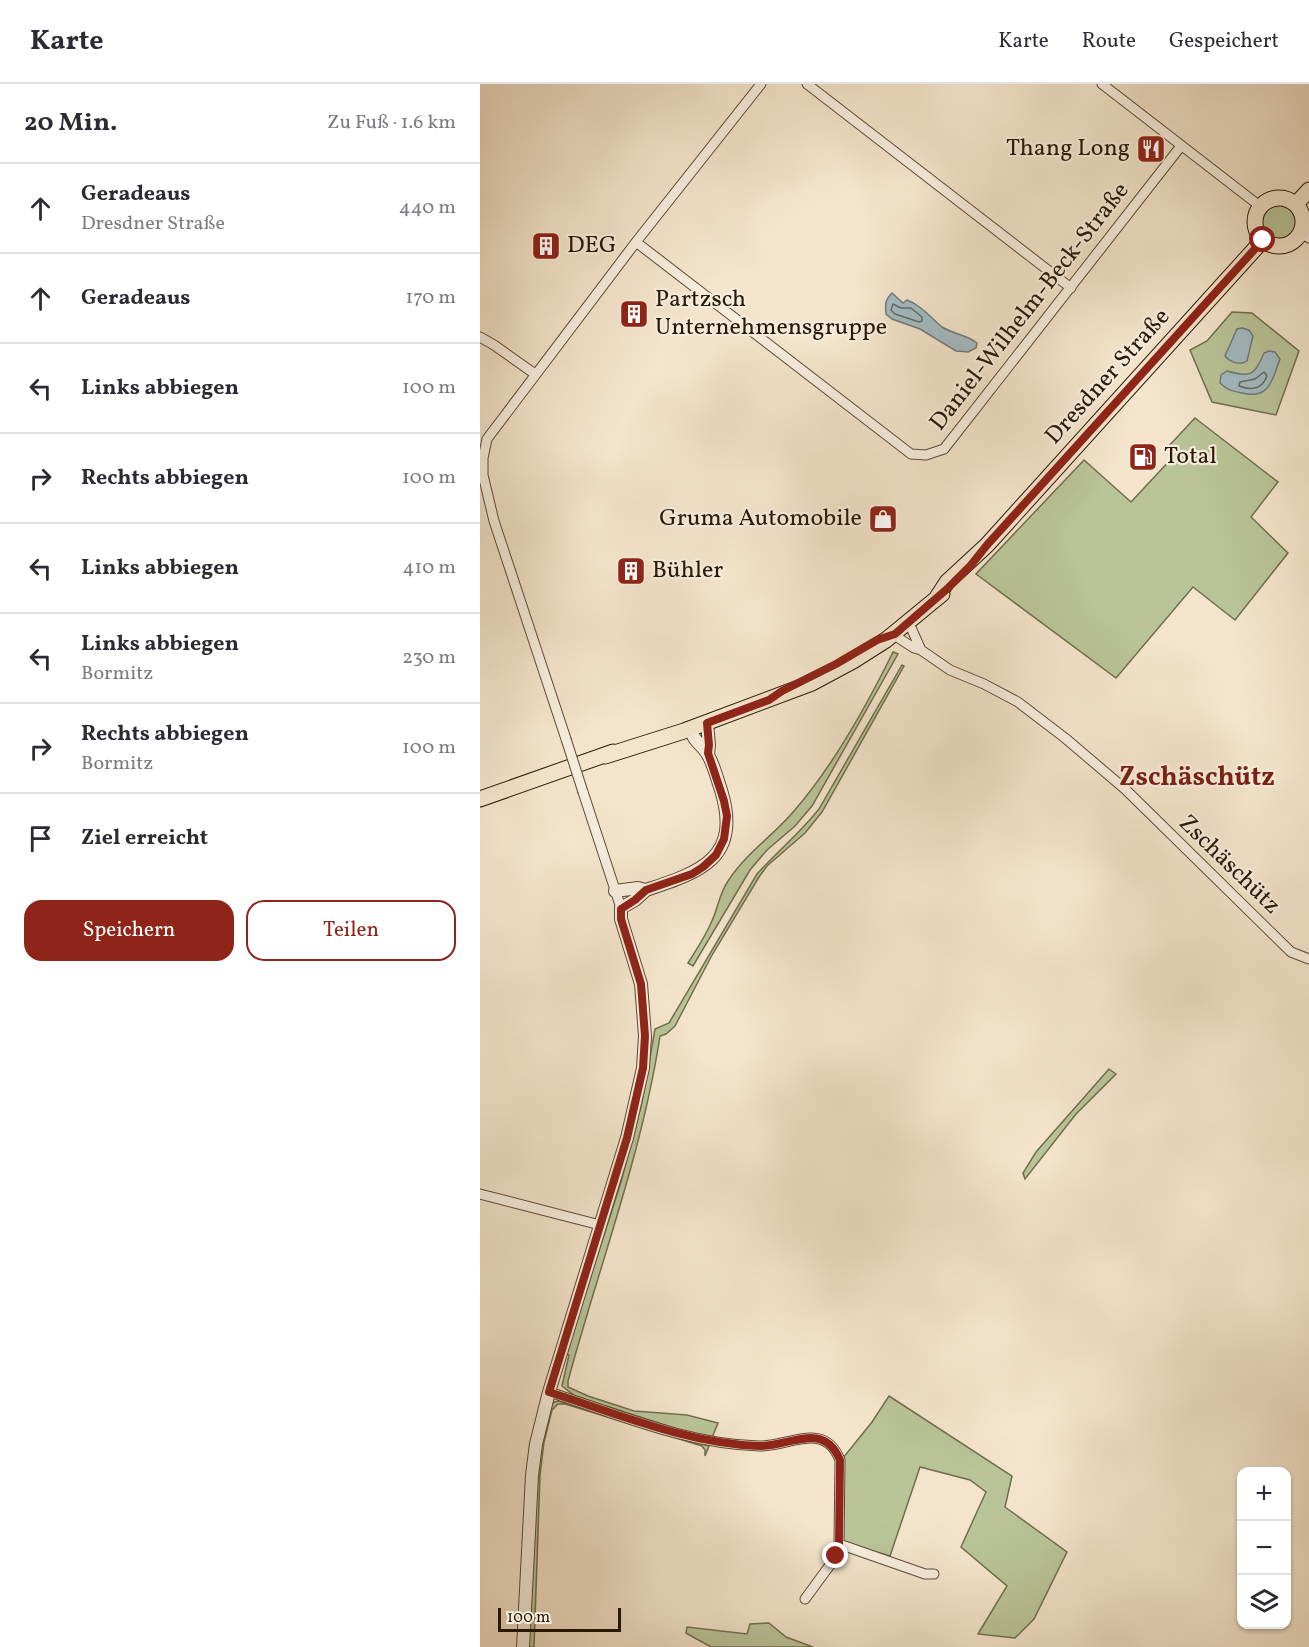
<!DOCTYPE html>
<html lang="de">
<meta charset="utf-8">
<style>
body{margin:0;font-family:Vollkorn,serif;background:#f7f7f7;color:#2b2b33}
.controls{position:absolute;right:18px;bottom:18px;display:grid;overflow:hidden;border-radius:12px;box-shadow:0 2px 4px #0004}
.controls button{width:54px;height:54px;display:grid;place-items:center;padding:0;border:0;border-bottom:2px solid #e1e1e2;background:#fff;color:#2b2b33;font:30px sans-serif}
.scale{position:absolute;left:18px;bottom:15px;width:123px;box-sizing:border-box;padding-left:6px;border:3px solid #291804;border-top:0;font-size:16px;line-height:21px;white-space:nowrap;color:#291804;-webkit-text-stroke:4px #f7eddd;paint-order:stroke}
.stop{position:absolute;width:18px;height:18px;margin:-14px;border:4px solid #8f2418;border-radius:50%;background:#fff}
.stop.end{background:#8f2418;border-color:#fff;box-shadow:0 2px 6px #0008}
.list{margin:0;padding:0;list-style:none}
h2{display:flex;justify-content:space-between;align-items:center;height:78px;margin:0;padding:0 24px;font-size:26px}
h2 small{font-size:20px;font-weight:400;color:#7c7c81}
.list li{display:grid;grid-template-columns:39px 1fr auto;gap:18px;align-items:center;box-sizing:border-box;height:90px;padding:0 24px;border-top:2px solid #e1e1e2}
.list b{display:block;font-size:22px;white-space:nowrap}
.list p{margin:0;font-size:20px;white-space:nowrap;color:#7c7c81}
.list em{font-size:20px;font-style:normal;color:#7c7c81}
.actions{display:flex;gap:12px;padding:18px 24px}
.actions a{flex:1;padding:14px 0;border:2px solid #8f2418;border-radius:18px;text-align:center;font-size:21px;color:#8f2418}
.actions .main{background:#8f2418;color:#fff}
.icon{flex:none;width:33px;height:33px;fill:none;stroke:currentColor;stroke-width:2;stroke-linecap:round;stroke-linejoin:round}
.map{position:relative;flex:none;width:829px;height:1563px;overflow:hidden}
header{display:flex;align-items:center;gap:36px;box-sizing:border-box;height:84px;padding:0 30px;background:#fff;border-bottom:2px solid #e1e1e2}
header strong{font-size:28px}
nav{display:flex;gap:33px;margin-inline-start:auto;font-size:21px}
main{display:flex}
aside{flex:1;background:#fff}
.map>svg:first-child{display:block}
.green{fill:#b9c498;stroke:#716e4e;stroke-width:1.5}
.water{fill:#a3bbc3;stroke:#727a77;stroke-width:1.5}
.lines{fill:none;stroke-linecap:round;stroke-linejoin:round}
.shore{stroke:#666a64;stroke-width:1.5}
.minor-casing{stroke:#5c4b36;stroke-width:11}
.tertiary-casing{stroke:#5c4b36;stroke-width:14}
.primary-casing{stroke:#291804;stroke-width:17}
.minor{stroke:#f7eddd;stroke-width:9}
.tertiary{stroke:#f7eddd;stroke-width:12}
.primary{stroke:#f3e4cb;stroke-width:15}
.minor-bridge-casing{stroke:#5c4b36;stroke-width:11;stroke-linecap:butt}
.minor-bridge{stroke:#f7eddd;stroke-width:9}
.route{stroke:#8f2418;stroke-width:8}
.labels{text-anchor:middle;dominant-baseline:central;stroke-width:4.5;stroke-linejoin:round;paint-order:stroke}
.poi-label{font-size:24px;fill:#291804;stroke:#f7eddd;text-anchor:start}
.street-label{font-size:24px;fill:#291804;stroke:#f7eddd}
.quarter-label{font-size:27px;font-weight:bold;fill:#7a1f14;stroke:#f7eddd}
</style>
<header>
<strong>Karte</strong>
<nav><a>Karte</a><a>Route</a><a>Gespeichert</a></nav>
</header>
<main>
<aside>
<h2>20 Min.<small>Zu Fuß · 1.6 km</small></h2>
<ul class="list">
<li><svg class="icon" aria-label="ahead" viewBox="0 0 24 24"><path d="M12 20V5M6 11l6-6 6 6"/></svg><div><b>Geradeaus</b><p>Dresdner Straße</p></div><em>440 m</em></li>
<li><svg class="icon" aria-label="ahead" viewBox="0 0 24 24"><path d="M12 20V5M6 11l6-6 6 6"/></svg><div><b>Geradeaus</b></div><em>170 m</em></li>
<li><svg class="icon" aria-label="left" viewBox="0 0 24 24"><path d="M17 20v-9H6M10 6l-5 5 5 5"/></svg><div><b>Links abbiegen</b></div><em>100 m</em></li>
<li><svg class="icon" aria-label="right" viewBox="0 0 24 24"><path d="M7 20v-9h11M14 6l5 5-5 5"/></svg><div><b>Rechts abbiegen</b></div><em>100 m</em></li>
<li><svg class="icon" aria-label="left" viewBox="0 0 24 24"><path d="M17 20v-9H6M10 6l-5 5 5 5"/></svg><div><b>Links abbiegen</b></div><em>410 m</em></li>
<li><svg class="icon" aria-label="left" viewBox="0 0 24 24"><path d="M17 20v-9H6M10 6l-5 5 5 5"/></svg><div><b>Links abbiegen</b><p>Bormitz</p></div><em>230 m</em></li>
<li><svg class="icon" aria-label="right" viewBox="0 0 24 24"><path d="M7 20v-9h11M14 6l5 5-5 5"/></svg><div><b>Rechts abbiegen</b><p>Bormitz</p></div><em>100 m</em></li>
<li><svg class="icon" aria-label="arrive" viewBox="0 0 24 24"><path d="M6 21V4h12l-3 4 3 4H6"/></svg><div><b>Ziel erreicht</b></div></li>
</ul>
<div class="actions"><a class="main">Speichern</a><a>Teilen</a></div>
</aside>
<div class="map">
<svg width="829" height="1563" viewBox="0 0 829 1563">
<rect width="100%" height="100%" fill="#f3e4cb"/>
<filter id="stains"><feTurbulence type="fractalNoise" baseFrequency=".00333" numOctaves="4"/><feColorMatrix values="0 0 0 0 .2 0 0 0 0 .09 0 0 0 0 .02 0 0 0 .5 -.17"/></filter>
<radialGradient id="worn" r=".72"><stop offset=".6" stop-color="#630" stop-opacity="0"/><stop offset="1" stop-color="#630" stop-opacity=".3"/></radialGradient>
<path class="green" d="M781 138a18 18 0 1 1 36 0a18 18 0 1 1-36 0Z
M752,228l20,1 47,38 -23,64 -64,-13 -22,-52 17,-9z
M715,334l83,64 -27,35 37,36 -53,67 -42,-33 -77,91 -140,-104 108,-114 47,42 42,-45 -7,-8z
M413,568l5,2 -86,152 -17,20 -28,24 -17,20 -57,96 -5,-3c8,-13 17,-26 23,-40 7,-14 8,-29 17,-42 18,-28 45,-45 66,-70 40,-46 72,-104 99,-159z
M422,581l2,1 -82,146 -17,21 -38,33 -8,11 -47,78 -37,71 -9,8 -6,2c-18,118 -61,230 -92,345v6l20,9 46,15 53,4 31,8 -7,17 -136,-44 -13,-10 7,-31 -3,-1 55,-172 21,-80 13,-73 14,-6 88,-149c20,-22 43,-41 62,-65z
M629,985l7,5 -40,40 -51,65 -2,-6 13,-21z
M409,1312l123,80 -7,31 62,45 -33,67 -19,19 -37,-4 29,-48 -46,-39 25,-55 -16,-12 -50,-13 -30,89 -49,-14 2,-84 29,-36z
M79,1317l150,45 -4,10v-6l-3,-4 -137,-42h-7l-6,6 -8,32 -4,33 -6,172h-6l10,-190 12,-50 4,-5z
M289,1539l17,14 27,10h-102l-25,-14 1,-6 60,7 3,-10z"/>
<path class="water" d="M412,209l11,10 4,-3c14,5 24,18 35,27 11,7 25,8 35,16l-1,5 -8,4 -12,-1 -36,-22 -28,-10 -6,-5c-1,-10 -1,-14 6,-21z
M762,244l7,2 4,6 -6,25c-7,5 -17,1 -22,-5l12,-27z
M789,267l6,1 5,7c-8,21 -10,41 -38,34 -10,-2 -15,-3 -22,-10l1,-8 6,-4c24,7 28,4 37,-18z"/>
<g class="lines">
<path class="shore" d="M413,220l8,4h10l11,9v4l-3,1 -24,-8 -4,-4z
M784,288l3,4c-5,13 -15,15 -28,10l1,-4 15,-3z"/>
<g class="minor-casing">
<path id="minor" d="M327,0l264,204
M622,0l159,123
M821,149l8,5
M156,158l275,212 15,1 18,-6 237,-303
M0,253l14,8 41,29
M429,539l12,27
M415,550l2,3 17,11 7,2 29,20 34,14 34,18 47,36 60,51 166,163 18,7
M86,655l-72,-218 -11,-46v-17l4,-19 149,-197 125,-158
M103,708l38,116
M0,1110l120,31
M69,1308c69,22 137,52 210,54 30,1 65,-26 81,14l-1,84 -9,21 -25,34
M359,1460l86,30h9"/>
</g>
<g class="tertiary-casing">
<path id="tertiary" d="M227,639l2,22 -1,9
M135,807l23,-3 8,2c55,-18 96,-32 75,-100 -4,-11 -7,-25 -13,-35 -5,-10 -16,-14 -17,-26
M141,824l14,-8 11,-10
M43,1563l9,-172 4,-31 13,-52 78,-254 16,-70 2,-32 -4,-52 -20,-65v-11"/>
</g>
<g class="primary-casing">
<path id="primary" d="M775 138a24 24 0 1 1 48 0a24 24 0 1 1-48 0Z
M816,120l13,-14
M456,515l11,-17 40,-37 276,-305
M125,672l79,-25 128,-48 41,-22 33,-21 56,-46
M0,715l133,-47"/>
</g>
<use href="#minor" class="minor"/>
<use href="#tertiary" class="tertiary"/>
<use href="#primary" class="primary"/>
<g class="minor-bridge-casing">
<path id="minor-bridge" d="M86,655l17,53"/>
</g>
<use href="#minor-bridge" class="minor-bridge"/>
</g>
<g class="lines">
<path class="route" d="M356,1472l3,-12 1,-84c-17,-40 -51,-13 -81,-14 -73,-3 -141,-32 -210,-54l78,-254 16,-70 2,-32 -4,-52 -20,-65v-10l14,-9 11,-10 46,-16 11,-7 13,-12 8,-16 3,-23 -3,-15 -16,-48 1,-8 -2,-22 62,-23 13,-9 54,-27 41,-24 18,-6 52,-45 24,-24 16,-20 276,-305"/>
</g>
<defs>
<g id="restaurant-square" transform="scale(1.5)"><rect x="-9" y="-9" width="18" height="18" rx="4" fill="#8f2418" stroke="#f7eddd"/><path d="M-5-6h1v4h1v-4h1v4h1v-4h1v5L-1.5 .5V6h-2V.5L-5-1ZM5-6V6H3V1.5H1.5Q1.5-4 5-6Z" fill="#fff"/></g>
<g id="building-square" transform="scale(1.5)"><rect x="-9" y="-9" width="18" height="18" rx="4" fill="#8f2418" stroke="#f7eddd"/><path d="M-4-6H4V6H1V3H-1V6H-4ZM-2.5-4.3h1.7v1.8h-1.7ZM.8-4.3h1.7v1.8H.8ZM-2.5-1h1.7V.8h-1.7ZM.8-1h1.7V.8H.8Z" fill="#fff"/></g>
<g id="fuel-square" transform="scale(1.5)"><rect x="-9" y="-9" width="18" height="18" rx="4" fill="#8f2418" stroke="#f7eddd"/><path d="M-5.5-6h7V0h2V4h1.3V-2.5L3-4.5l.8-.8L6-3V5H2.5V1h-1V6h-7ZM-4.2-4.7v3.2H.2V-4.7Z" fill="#fff"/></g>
<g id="shop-square" transform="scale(1.5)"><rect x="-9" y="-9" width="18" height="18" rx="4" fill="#8f2418" stroke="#f7eddd"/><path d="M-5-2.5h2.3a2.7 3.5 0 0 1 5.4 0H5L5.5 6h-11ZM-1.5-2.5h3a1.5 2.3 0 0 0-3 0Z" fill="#fff"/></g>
</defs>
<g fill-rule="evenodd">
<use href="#restaurant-square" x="671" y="65"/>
<use href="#building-square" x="66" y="162"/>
<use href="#building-square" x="154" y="230"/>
<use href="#fuel-square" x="663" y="373"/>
<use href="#shop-square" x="403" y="435"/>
<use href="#building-square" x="151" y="487"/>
</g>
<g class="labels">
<g class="poi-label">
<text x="650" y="65" text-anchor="end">Thang Long</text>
<text x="87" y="162">DEG</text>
<text x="175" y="216">Partzsch<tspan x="175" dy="28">Unternehmensgruppe</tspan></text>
<text x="684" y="373">Total</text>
<text x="382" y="435" text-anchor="end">Gruma Automobile</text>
<text x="172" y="487">Bühler</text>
</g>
<g class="street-label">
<text transform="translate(550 223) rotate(-52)">Daniel-Wilhelm-Beck-Straße</text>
<text transform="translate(628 293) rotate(-48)">Dresdner Straße</text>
<text transform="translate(749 781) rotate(44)">Zschäschütz</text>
</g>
<g class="quarter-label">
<text x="717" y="694">Zschäschütz</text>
</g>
</g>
<rect width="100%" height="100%" filter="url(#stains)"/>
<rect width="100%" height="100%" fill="url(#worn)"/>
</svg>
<div class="controls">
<button>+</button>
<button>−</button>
<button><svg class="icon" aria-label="layers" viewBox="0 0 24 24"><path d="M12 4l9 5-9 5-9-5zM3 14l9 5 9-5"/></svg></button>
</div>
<div class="scale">100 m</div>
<div class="stop" style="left:783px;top:156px"></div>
<div class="stop end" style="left:356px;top:1472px"></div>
</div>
</main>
